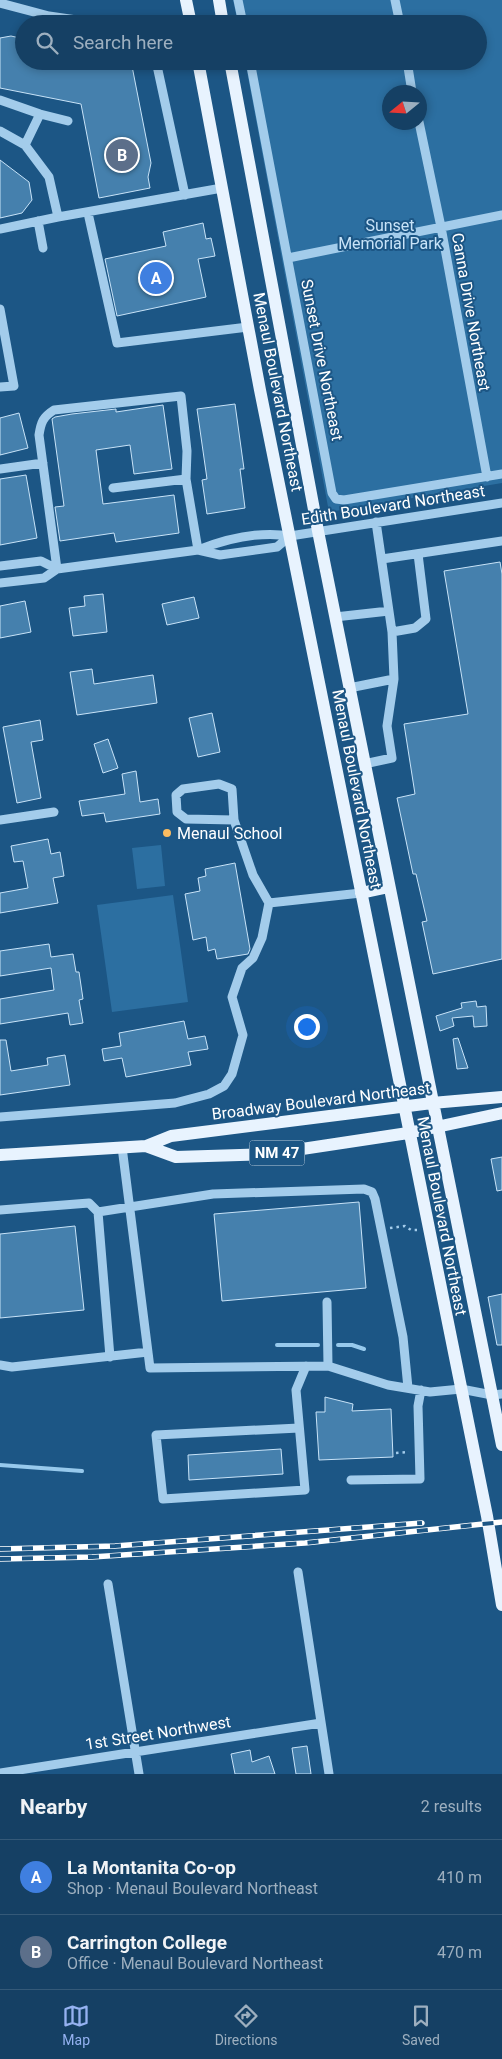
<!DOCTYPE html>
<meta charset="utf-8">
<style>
body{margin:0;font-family:Roboto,sans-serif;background:#1e476a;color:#f1f3f6}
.compass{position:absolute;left:382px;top:85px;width:45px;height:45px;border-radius:50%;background:#154064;box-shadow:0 2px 8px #0003;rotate:252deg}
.you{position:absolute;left:306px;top:1026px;width:18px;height:18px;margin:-12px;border:4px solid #fff;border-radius:50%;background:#1a73e8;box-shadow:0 0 0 8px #1a73e833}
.badge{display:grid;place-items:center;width:32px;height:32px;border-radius:50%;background:#95b2f1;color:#fff;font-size:16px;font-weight:700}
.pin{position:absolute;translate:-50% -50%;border:2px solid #fff;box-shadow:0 1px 5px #0006}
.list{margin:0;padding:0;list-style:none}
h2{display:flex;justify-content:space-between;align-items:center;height:65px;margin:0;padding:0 20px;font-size:21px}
h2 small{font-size:16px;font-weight:400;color:#9dafbf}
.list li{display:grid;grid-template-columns:32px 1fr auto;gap:15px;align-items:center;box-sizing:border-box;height:75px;padding:0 20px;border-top:1px solid #345978}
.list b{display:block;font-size:19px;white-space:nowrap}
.list p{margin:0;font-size:16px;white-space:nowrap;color:#9dafbf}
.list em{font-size:16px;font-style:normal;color:#9dafbf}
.icon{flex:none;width:28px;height:28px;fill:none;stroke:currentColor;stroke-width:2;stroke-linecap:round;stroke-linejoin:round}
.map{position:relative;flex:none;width:502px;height:1774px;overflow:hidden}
.search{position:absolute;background:#154064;box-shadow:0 2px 8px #0003;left:15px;right:15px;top:15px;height:55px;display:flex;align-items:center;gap:12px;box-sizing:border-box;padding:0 18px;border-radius:28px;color:#9dafbf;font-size:19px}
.sheet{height:215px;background:#154064}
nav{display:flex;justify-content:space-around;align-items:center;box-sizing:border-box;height:70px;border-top:1px solid #345978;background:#154064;font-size:14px;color:#9dafbf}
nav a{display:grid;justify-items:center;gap:2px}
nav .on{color:#95b2f1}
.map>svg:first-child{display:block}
.green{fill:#2c6fa1;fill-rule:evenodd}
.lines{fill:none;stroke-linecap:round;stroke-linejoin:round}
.stream{stroke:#97c9ec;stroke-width:4}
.building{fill:#4580ad;stroke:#c8e3f8}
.path{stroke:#a3cceb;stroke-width:2.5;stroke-dasharray:2.5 4;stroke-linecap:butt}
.minor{stroke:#a3cceb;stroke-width:9}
.major{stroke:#e8f3fe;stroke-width:12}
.rail-casing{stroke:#fff;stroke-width:5.5}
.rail{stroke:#1c5685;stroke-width:4;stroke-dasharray:11;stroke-linecap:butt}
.poi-dot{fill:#fbbc61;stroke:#1c5685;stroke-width:2}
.labels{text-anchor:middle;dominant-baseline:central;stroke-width:4;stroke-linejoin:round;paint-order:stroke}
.shield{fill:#1c5685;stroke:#bbccda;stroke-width:1}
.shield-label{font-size:15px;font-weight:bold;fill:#fff}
.park-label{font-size:16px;fill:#c8e3f8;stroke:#1c5685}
.street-label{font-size:16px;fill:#fff;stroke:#1c5685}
.poi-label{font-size:16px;fill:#fff;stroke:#1c5685;text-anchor:start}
</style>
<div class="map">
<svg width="502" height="1774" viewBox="0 0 502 1774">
<rect width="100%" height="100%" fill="#1c5685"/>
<path class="green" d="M233,0h269v483l-173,29 -84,-451h233v-37h-240zM390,92h30v30h-30z
M161,845l4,41 -28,3 -5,-41z
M173,895l15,107 -76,10 -15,-107z"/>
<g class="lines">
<path class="stream" d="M277,1345h41
M338,1345h14l12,4
M0,1465l82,6"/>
</g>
<path class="building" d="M11,36l13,3v22h107l20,102 -3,14 2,11 -51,10 -18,-94 -81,-16v-50z
M0,160l29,22 3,18 -10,13 -22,5z
M203,223l3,16 5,-1 4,18 -17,3 8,38 -89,19 -12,-57 61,-13 -3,-14z
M235,404l9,65h-4l5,39 -38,6 -5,-34 5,-1 -10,-70z
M163,405l9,64 -38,5 -4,-29 -34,5 7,54 71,-9 5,38 -63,9 -2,-9 -54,8 -5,-34 9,-1 -12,-87 3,-2 17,-3 44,-5v3z
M19,413l9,35 -28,7v-37z
M26,475l11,63 -37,7v-66z
M500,562l2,12v385l-69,15 -11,-52 5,-1 -11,-47h-3l-16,-76 18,-4 -11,-70 64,-10 -24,-143z
M103,594l4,38 -34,4 -4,-28 16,-2 -1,-10z
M194,597l5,21 -32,7 -5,-21z
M25,601l6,31 -31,6v-32z
M92,669l2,15 59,-9 4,28 -80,12 -7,-43z
M212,713l8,39 -22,5 -9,-39z
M40,720l3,20 -12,2 10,56 -24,5 -14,-76z
M108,739l10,29 -15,5 -9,-29z
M136,771l4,31 18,-3 2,15 -54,8 -2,-9 -22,3 -3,-15 46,-7 -3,-20z
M48,839l3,15 9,-2 4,24 -11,2 5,25 -58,10v-20l28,-5 -5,-27 -9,1 -3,-16z
M235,863l15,86 -2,5 -31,5 -2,-10 -7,2 -2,-14 -13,3 -8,-46 15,-3 -2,-13 8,-2 -1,-7z
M49,944l2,13 22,-3 3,18h3l4,27 -4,1 4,23 -13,2 -2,-12 -68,11v-25l54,-9 -3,-22 -51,8v-25z
M476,1001l1,6 9,-1 1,20 -13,1 -1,-11 -21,2 2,8 -14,5 -4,-15 26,-8 -1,-5z
M184,1021l4,18 17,-3 3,13 -20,3 3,13 -65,12 -4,-19 -18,3 -2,-12 19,-3 -2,-13z
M458,1038l10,30 -11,1 -4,-30z
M0,1040h6l5,31 37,-6 -1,-7 18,-3 5,30 -70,10z
M502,1157v33l-5,1 -6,-32z
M359,1202l7,86 -144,13 -8,-87z
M75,1226l9,84 -84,8v-84z
M502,1294v51h-5l-9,-48z
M325,1397l28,7 -1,7 39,-2 2,48 -74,3 -3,-48h9z
M281,1449l2,25 -94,6 -1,-25z
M307,1746l4,28h-15l-4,-26z
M250,1750l2,12 17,-6 6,18h-40l-4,-20z"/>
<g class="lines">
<path class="path" d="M390,1228l15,-2 6,4h6
M396,1453l13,-1"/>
<path class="minor" d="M238,0l5,24
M395,0l5,24
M0,3l49,13 55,8
M156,61l29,134
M250,61l82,432 4,6 8,1 158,-26
M407,61l5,31
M0,100l40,14 28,7
M40,114l-15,31 24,32 9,40
M419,122l22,105 46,250
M0,131l25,14
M88,213l29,130 131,-16
M38,221l5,27
M0,229l58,-12 164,-29
M288,258l214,-43
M0,309l14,77 -14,1
M0,469l43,-6
M113,488l73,-9
M198,550l22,5 57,-8 13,-11
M382,559l120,-18
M0,566l41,-5 16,8
M57,569l-18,-134c2,-13 4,-18 15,-25l127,-14 6,55 -1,28 12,71
M0,583l44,-5 13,-9 141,-19c28,-11 62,-19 92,-14l212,-33
M335,617l54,-6
M392,632l23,-4 11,-9 -8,-65
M349,688l45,-9
M364,764l28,-6 -5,-32 7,-47 -2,-47 -16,-110
M0,820l54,-8
M234,820l-48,-1 -9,-7 -1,-17 7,-6 36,-5 13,5 2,31 19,55 16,28
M0,1117l175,-14 34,-9 15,-8 8,-12 11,-39 -11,-38 10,-29 11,-10 9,-20 7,-35 92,-10
M122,1147l28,221 178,-2 60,19 42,7 31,-3 31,6 10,-1
M0,1210l89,-7 9,9 115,-18 151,-5 8,3 3,7 28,138 5,51
M98,1212l12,145
M327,1302l1,64
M0,1365l12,2 136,-15
M299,1428l-143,7 7,64 142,-9 -9,-100 10,-24
M351,1480l69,-1 -2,-73 3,-16
M298,1572l31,202
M108,1584l31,190
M0,1773l321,-50"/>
<path class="major" d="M186,0l5,24
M219,0l4,24
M198,61l62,329 227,1126 15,89
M230,61l88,470 184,914
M361,893l28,-6
M146,1146l30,11 93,-3 139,-21 94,-20
M0,1155l146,-9 25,-10 261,-33 70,-6"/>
<g class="rail-casing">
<path id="rail" d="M0,1549l115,-3 307,-23
M0,1559l92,-2 213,-14 197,-21"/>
</g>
<use href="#rail" class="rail"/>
</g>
<circle class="poi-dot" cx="167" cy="833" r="5"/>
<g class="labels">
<rect class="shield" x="249.5" y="1140.5" width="55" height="25" rx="4"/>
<g class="shield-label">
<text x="277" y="1153">NM 47</text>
</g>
<g class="park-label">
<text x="390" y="225">Sunset<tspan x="390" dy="18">Memorial Park</tspan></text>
</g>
<g class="street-label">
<text transform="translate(471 312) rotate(80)">Canna Drive Northeast</text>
<text transform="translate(322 360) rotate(79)">Sunset Drive Northeast</text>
<text transform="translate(278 392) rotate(79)">Menaul Boulevard Northeast</text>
<text transform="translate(393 505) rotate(-9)">Edith Boulevard Northeast</text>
<text transform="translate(357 789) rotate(79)">Menaul Boulevard Northeast</text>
<text transform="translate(321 1101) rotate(-7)">Broadway Boulevard Northeast</text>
<text transform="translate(442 1216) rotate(79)">Menaul Boulevard Northeast</text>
<text transform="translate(158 1733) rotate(-9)">1st Street Northwest</text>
</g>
<g class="poi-label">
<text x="177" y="833">Menaul School</text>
</g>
</g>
</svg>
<svg class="compass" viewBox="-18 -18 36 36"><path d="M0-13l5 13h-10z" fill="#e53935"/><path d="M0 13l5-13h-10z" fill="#9dafbf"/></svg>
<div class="you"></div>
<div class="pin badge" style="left:156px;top:278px;background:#3f7fe0">A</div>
<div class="pin badge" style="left:122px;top:155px;background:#5c6f8a">B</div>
<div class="search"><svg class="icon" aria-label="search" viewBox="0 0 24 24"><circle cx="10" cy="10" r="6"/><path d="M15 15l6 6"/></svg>Search here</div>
</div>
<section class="sheet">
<h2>Nearby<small>2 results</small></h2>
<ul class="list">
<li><span class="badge" style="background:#3f7fe0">A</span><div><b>La Montanita Co-op</b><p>Shop · Menaul Boulevard Northeast</p></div><em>410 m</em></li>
<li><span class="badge" style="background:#5c6f8a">B</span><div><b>Carrington College</b><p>Office · Menaul Boulevard Northeast</p></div><em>470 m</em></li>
</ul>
</section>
<nav>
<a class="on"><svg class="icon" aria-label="map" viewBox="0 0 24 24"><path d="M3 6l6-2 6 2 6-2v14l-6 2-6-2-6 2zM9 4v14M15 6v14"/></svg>Map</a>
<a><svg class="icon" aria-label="directions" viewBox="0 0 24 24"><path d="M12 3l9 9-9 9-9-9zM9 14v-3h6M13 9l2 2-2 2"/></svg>Directions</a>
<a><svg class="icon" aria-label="saved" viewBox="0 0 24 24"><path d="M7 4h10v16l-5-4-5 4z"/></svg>Saved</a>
</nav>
